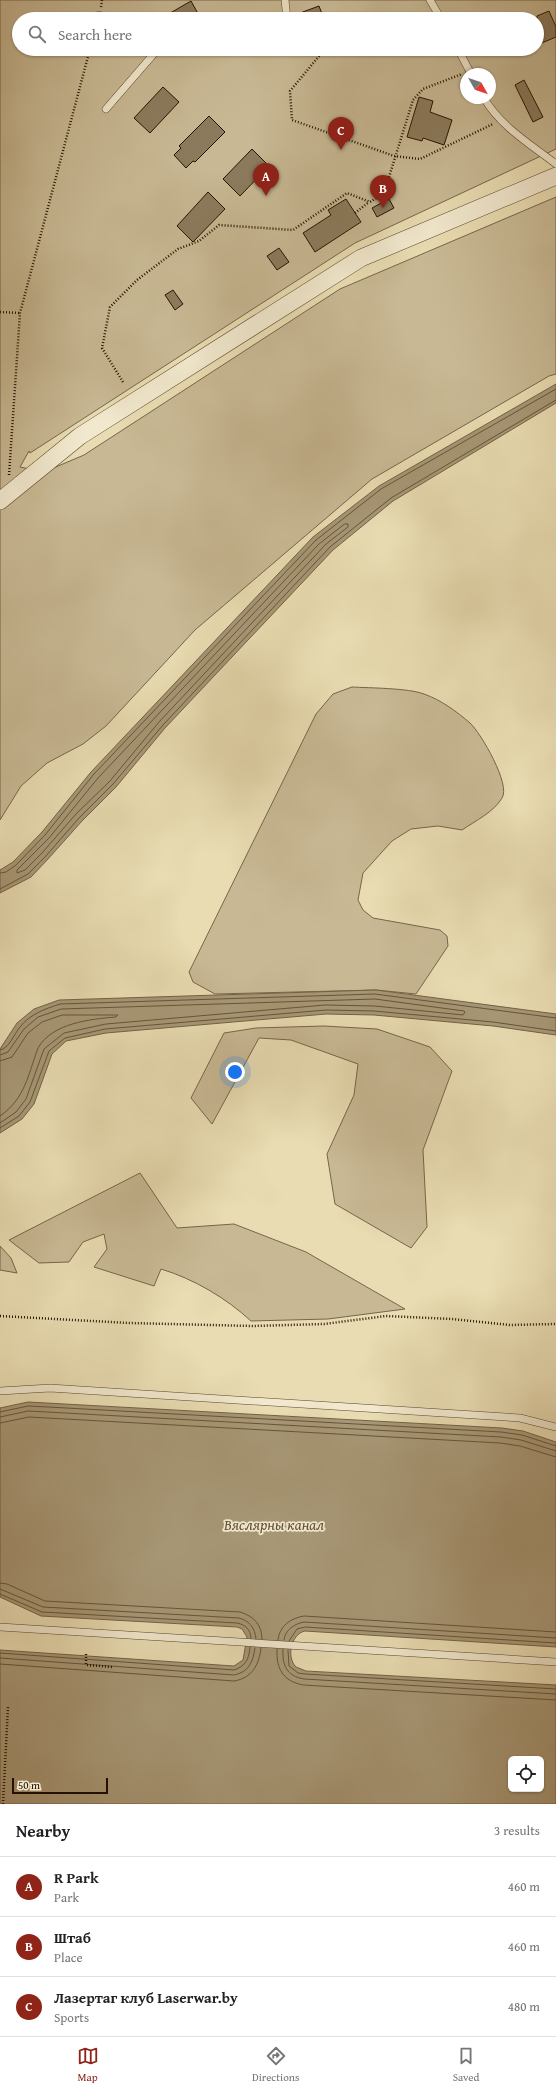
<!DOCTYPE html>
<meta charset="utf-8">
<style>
body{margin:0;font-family:"Gentium Book Plus",serif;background:#f2f2f2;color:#202124}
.controls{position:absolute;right:12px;bottom:12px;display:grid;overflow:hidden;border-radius:6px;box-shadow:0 1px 3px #0004}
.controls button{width:36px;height:36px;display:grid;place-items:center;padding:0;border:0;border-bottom:1px solid #e0e0e0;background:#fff;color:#202124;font:20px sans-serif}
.compass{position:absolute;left:460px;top:68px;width:36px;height:36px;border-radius:50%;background:#fff;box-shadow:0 1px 3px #0004;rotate:130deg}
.scale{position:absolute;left:12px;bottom:10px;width:96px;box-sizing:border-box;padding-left:4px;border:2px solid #261100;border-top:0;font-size:11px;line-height:14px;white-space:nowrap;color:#261100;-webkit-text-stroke:3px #f1e8cd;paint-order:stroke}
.you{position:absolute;left:235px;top:1072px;width:14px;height:14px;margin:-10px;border:3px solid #fff;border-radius:50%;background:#1a73e8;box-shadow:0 0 0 6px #1a73e833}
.badge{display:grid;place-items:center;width:26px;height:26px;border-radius:50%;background:#8f2418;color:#fff;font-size:13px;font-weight:700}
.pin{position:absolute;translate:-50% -33px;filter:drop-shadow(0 1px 2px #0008)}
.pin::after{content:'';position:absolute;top:21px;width:14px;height:12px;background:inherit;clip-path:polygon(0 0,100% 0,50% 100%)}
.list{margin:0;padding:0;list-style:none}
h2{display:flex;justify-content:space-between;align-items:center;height:52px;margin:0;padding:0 16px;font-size:17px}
h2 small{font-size:13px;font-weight:400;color:#757577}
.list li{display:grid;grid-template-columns:26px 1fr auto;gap:12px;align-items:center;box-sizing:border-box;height:60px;padding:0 16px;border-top:1px solid #e0e0e0}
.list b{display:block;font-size:15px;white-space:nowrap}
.list p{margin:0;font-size:13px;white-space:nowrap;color:#757577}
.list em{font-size:13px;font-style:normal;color:#757577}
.icon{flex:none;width:22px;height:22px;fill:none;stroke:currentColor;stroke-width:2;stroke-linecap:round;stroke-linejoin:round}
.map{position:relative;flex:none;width:556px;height:1804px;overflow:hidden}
.search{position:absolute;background:#fff;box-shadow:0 1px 3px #0004;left:12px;right:12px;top:12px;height:44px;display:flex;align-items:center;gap:10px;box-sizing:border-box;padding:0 14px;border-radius:22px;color:#757577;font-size:15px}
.sheet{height:232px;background:#fff}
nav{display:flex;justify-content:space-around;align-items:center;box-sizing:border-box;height:56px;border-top:1px solid #e0e0e0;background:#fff;font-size:11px;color:#757577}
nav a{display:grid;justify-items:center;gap:2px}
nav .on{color:#8f2418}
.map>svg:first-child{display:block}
.green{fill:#c8b994;stroke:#77654a;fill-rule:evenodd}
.water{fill:#a79775;stroke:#736146;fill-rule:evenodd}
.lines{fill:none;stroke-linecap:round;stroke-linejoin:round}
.shore{stroke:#66543a;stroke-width:1}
.building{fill:#8b7b5d;stroke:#261100}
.service-casing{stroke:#57442c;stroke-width:8}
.tertiary-casing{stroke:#57442c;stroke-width:18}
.path{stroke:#261100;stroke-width:2.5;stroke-dasharray:1 2;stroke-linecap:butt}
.service{stroke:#f1e8cd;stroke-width:7}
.tertiary{stroke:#f1e8cd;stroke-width:17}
.labels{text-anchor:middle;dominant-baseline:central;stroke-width:3.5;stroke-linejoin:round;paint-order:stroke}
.water-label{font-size:15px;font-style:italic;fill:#604d35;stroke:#f1e8cd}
</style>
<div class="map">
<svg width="556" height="1804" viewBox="0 0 556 1804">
<rect width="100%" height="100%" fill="#e9dcb2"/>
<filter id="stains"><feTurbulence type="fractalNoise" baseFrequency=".005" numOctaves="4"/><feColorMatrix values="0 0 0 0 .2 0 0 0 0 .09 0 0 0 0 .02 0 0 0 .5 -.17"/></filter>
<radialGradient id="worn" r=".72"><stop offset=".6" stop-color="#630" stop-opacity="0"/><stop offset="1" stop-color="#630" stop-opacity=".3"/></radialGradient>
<path class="green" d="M0,0h556v149l-201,94 -325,210 -1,-2 -9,16 24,5 40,-17 256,-166 216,-92v177l-7,2 -177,103 -177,151 -89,96 -23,18 -36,19 -26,23 -21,34zM19,19h518v30h-518zM466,74h24v24h-24z
M352,687c18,1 56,1 72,7 17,6 32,17 46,29 11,10 41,62 32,75 -8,14 -27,23 -40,32l-24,-4 -27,3 -19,12 -29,32 -5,27 5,10 10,8 67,12 7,6 1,10 -32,48 -40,-4 -161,4 -22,-12 -4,-10 127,-258 17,-20z
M324,1026l53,3 53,18 22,24 -29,79 4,77 -16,21 -76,-44 -8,-50 27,-59 4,-31 -67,-24 -32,-2 -47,86 -21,-26 33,-65 32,-5z
M140,1173l37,55 57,-4 72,28 99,57 -77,10 -77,2c-25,-23 -57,-42 -90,-52l-7,17 -60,-19 13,-18 -3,-15 -21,8 -14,20 -30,1 -30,-23z
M0,1246l11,12 6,15 -17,-3z"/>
<path class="water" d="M556,384v19l-163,98 -60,49 -168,178 -49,59 -34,34 -34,38 -17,18 -31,16v-23l13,-8 29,-30 49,-60 222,-235 66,-51z
M376,990l180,24v21l-63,-9 -119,-11 -48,-1 -220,19 -40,8 -14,13 -18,50 -12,15 -22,14v-84l17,-26 17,-14 25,-9z
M28,1402l474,26 21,3 33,11v205l-251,-16c-14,3 -19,26 -9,36l10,4 250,14v119h-556v-154l234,16 9,-6 4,-23 -5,-8 -5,-2 -196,-11 -41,-19v-189zM511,1759h30v30h-30z"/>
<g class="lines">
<path class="shore" d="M345,524h3v3l-22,17 -167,178 -49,59 -34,33 -34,39 -17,17 -8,3v-3l32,-32 49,-60 221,-234z
M0,873l6,-1 10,-7 29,-30 49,-61 222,-234 65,-51 175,-100
M0,889l28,-15 17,-17 34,-39 34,-34 50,-59 167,-178 61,-49 165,-98
M0,1050c9,-1 14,-16 20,-23 10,-13 25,-18 40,-23l315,-10 181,24
M0,1055l8,-3 16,-23 14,-12 23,-8 314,-10 89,12 1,1 -2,3 -88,-9 -50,-1 -219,19 -42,9 -20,16 -18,50 -10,13 -16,11
M0,1061l12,-4 16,-24 14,-11 20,-7h56l-2,2c-25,2 -64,6 -78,31 -10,27 -13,51 -38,68
M0,1128l19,-12 11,-14 19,-51 16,-13 40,-9 221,-19 48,1 119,11 63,9
M0,1412l28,-6 20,1 453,25 21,3 34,11
M0,1417l28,-6 19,1 454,25 20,3 35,11
M0,1423l29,-6 18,1 453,25 20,3 36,11
M0,1583l7,1 38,17 195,11c13,4 22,12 22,27
M0,1589l43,18 196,11c10,3 16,9 17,21
M0,1594l42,18 195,11c9,2 13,6 14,15
M278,1640c1,-14 13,-22 26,-24l252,16
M284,1640c1,-10 10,-16 20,-18l252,16
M289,1641l8,-12 8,-2 251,16
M277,1649c-1,20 6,32 26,36l253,15
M283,1649c-1,17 4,27 21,30l252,15
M288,1650l1,16 9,7 7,1 251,15
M0,1653l234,17c12,-4 15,-11 16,-23
M0,1658l234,17c15,-3 19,-13 21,-27
M0,1664l234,17c18,-3 25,-16 27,-33"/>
</g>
<path class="building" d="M191,1l10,18h-41z
M319,6l5,13h-32v-3z
M549,11l7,16v10l-19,8v-29z
M524,80l19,37 -10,5 -18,-37z
M163,87l16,15 -29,31 -16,-15z
M419,97l14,4 -3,11 22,8 -8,25 -21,-7 -1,3 -15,-4z
M209,116l16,16 -30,30 -2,-1 -7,7 -12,-13 7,-7 -2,-2z
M252,149l17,17 -29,30 -17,-17z
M208,192l17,17 -32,33 -16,-16z
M346,199l15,23 -46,30 -12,-19 28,-18 -3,-5z
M389,199l5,9 -17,9 -5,-9z
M279,248l10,14 -12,8 -10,-14z
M173,290l10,14 -8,6 -10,-15z"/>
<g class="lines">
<g class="service-casing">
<path id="service" d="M285,0l2,19
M430,0l11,19
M99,15l13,4
M370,19l18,-3h52
M458,49l13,25
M484,98c17,29 46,46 72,66
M106,109l52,-60
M0,1391l50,-3 470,30 36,9
M0,1627l556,35"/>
</g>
<g class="tertiary-casing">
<path id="tertiary" d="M0,501l80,-65 281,-178 195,-82"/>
</g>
<path class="path" d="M101,7l1,-7
M325,49l-35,42 2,29 102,36 26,3 73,-35
M355,213l14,-11
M0,312l20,1
M123,382l-21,-34 8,-41 27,-27 41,-31 21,-8 20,-16 74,5 54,-37 23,9 14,-9 29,-93 10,-11 39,-15
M9,475l11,-162 70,-264
M0,1316l129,7 123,3 72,-2 62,-8 66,3 58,6 46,-1
M86,1654v11l26,2
M3,1804l5,-97"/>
<use href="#service" class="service"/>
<use href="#tertiary" class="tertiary"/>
</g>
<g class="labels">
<g class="water-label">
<text x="274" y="1524">Вяслярны канал</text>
</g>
</g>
<rect width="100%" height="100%" filter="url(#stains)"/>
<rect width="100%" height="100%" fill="url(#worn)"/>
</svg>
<div class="controls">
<button><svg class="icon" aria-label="locate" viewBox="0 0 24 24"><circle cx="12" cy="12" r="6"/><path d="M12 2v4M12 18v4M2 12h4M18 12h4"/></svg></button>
</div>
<svg class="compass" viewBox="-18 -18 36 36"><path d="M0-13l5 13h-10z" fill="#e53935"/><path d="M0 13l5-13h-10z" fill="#757577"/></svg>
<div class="scale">50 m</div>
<div class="you"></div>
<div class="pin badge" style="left:266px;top:196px">A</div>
<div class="pin badge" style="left:383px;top:208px">B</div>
<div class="pin badge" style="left:341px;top:150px">C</div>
<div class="search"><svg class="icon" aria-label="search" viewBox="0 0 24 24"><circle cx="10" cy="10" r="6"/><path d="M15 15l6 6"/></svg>Search here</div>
</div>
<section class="sheet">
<h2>Nearby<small>3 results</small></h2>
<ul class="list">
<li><span class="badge">A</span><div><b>R Park</b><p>Park</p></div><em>460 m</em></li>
<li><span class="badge">B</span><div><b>Штаб</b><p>Place</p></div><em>460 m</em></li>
<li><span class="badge">C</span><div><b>Лазертаг клуб Laserwar.by</b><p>Sports</p></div><em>480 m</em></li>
</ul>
</section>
<nav>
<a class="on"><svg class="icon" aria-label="map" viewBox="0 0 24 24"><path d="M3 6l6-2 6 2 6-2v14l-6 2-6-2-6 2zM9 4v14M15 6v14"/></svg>Map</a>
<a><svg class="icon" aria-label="directions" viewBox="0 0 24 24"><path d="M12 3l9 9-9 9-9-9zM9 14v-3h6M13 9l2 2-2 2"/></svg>Directions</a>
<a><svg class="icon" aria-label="saved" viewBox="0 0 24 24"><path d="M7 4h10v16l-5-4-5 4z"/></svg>Saved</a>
</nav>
